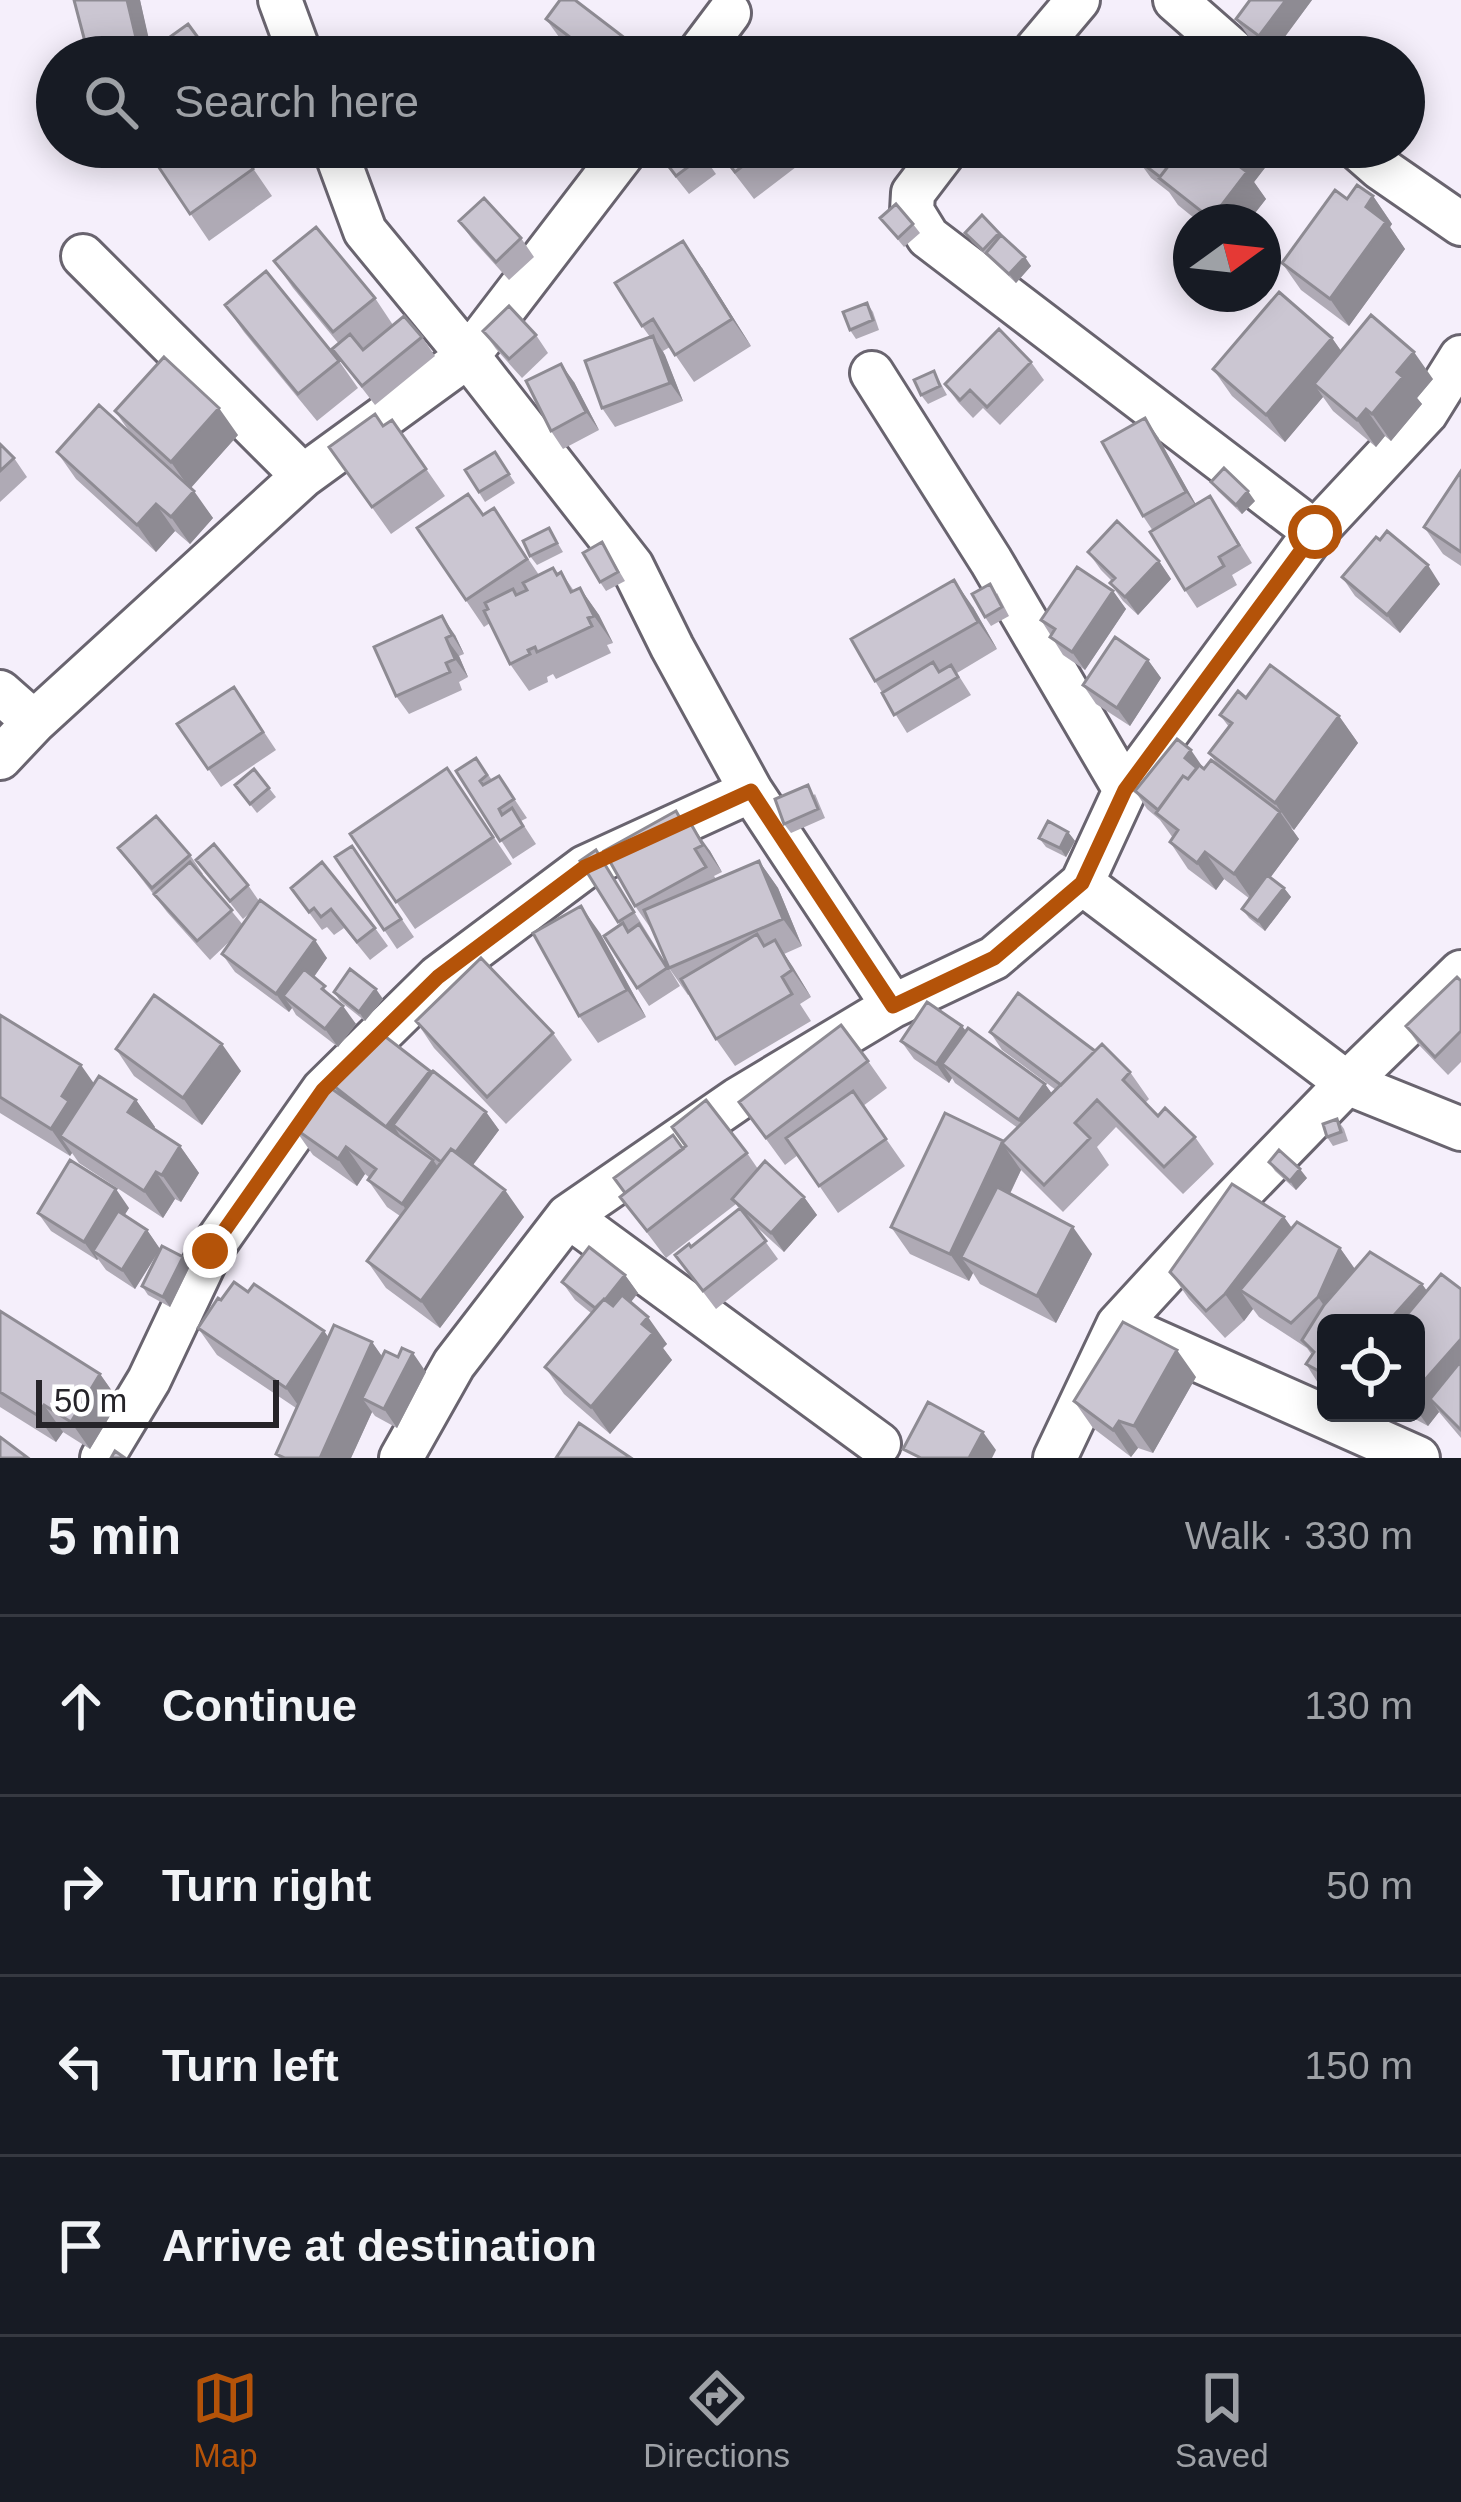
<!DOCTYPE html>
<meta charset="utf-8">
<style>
body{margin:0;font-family:Helvetica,sans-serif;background:#20242c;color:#f1f3f6}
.controls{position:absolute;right:36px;bottom:36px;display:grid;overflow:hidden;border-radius:18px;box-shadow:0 6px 30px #0003}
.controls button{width:108px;height:108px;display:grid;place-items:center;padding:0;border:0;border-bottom:3px solid #363941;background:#171b24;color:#f1f3f6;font:60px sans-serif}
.compass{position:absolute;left:1173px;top:204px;width:108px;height:108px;border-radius:50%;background:#171b24;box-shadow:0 6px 30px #0003;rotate:75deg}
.scale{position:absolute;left:36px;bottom:30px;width:243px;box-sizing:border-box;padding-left:12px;border:6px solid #262429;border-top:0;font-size:33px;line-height:42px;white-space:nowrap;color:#262429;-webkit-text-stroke:9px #fff;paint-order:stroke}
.stop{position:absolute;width:36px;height:36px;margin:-27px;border:9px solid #b45309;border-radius:50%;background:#fff}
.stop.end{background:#b45309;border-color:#fff;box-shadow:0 3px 12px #0008}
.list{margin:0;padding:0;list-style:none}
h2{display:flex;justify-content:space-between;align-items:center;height:156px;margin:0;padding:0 48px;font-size:51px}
h2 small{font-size:39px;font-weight:400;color:#9ea1a6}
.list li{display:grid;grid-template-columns:78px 1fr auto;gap:36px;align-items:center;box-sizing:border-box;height:180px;padding:0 48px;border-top:3px solid #363941}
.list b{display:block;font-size:45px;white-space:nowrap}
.list em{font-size:39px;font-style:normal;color:#9ea1a6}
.icon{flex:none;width:66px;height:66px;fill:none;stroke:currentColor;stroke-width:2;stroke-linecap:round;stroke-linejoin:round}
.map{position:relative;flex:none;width:1461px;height:1458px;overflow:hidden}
.search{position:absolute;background:#171b24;box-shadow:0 6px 30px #0003;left:36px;right:36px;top:36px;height:132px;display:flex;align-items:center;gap:30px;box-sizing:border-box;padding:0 42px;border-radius:66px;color:#9ea1a6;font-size:45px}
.sheet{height:876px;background:#171b24}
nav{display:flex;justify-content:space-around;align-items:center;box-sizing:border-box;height:168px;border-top:3px solid #363941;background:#171b24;font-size:33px;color:#9ea1a6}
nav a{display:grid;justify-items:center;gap:6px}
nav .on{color:#b45309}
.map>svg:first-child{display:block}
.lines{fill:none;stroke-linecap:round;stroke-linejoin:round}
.minor-casing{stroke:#69646f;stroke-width:48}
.minor{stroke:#fff;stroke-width:42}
.wall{fill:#afaab5}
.shaded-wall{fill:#8e8b93}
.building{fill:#cbc6d2;stroke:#8e8b93;stroke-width:3}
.route{stroke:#b45309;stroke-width:15}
</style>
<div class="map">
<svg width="1461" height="1458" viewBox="0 0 1461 1458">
<rect width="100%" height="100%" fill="#f5effb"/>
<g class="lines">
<g class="minor-casing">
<path id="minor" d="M280,0l21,57
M1175,0l65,57
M696,57l33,-44
M1030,57l48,-57
M334,147l31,84 103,125 164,210 40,81 79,144 142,215
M948,147l-35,46 -1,18 16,26 387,295
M1356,147l24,21 81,56
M83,256l220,220
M872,373l119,188 134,229
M0,692l34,30
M0,758l34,-36 269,-246 165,-120 160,-209
M1082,883l265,200 114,46
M568,1216l311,228
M1130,1330l288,128
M102,1458l47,-78 61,-129 113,-161 115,-113 147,-110 166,-76
M401,1458l53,-94 114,-148 170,-117 155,-93 101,-48 88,-75 43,-93 190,-258 111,-119 35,-56
M1055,1458l63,-133 102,-111 127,-131 114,-111"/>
</g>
<use href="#minor" class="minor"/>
</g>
<path class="wall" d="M140,0l11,51 37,-27 23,33h-122z
M1250,0h62l-36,49 -7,3 -20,-15 -13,-18z
M546,19l84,23 11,15h-56l-26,-20z
M149,147h102l8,11 -9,6 22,32 -63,45 -55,-81 3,-2z
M267,147h32l2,8 -26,7z
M647,147h50l19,27 -27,20 -27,-34 -4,3z
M714,147h90l1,2 -14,11 5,7 -42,32z
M1148,147h133l-27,35 12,17 -18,23h-49l-21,-17 -9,-13 -18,-14 -13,-18z
M1373,196l19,28 -2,3 15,22 -56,77 -48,-36 -19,-27 65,-64z
M982,215l49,51 -15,17 -44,-41 -7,-9z
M880,218l33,6 7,9 -16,14z
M459,221l62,17 13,19 -25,23 -37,-41z
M274,261l101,37 18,27 29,12 13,19 -60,49 -43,-56 7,-5 -46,-56z
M702,268l49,78 -57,36 -24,-35 -7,4 20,50 -68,26 -13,-19 48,-71 -8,-11z
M867,303l6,9 6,18 -23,9 -6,-9z
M225,305l114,56 19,27 -41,33 -73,-89z
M483,331l53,4 12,18 -26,25 -26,-29z
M1332,338l9,13 92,28 -16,19 5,6 -31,37 -6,-5 -9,11 -43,-36 -10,-14 -38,45 -53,-46 -19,-27z
M1031,362l13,18 -44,45 -17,-17 -10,10 -15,-16 -13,-18z
M934,371l13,24 -19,9 -7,-9z
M574,382l25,48 -36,19 -12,-18z
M115,411l123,24 -48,53 23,30 -23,26 -15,-13 -19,21 -80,-73 -19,-27 74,-18z
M392,420l53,76 -54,38 -62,-87 54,-21z
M1158,437l38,68 26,10 30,48 -20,12 5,10 -40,23 -12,-18 -32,-59 -10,-15z
M0,444l14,14 13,19 -27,25z
M495,452l20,31 -30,19 -20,-32z
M1461,471v95l-18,-12 -19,-27z
M1211,482l44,19 -13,13 -24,-23z
M494,508l45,67 22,-3 13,19 6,-3 19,27 14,28 -6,2 4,8 -55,26 -3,-5 -6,3 1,5 -19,9 -19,-27 -20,-41 -6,4 -67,-99 66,-13z
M549,528l14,24 -26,13 -7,-9z
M602,542l23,39 -19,10 -6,-9z
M1088,552l71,9 12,18 -33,36 -15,-14 -13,-18 2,-2 -11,-11z
M1342,577l98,7 -40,49 -45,-37z
M1113,591l13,18 -41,61 -22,-15 -22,-35z
M997,593l12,23 -18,10 -6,-9z
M973,607l24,42 -40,24 14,22 -64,38 -32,-52z
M455,635l9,19 -5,2 9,21 -9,5 3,8 -53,24 -13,-18 -22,-49z
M1148,660l13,18 -31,48 -34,-22 -13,-19z
M234,687l42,63 -55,37 -44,-63z
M1246,698l93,18 19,27 -64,87 -4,-3 9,12 -29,39 14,10 7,9 -26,34 -16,-13 -7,-9 8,-10 -26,-20 -8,11 -28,-21 -18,-27 3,-4 -13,-18 -13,-11 -12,-18 82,-27 -8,-11 20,-26 -9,-12z
M476,758l16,22 7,-4 28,42 -6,3 15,23 -23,15 -57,-88z
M447,768l65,96 -97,65 -65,-95z
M235,785l34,3 7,9 -19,16z
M815,794l10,24 -34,15 -7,-9z
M676,811l11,15 23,25 12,21 -8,4 2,3 43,-18 19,27 24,58 -18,8 27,43 -11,7 11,17 -76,45 -19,-27 -26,-45 -2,1 -19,-27 -15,-35 -19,-27z
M1068,832l7,9 -9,16 -20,-10 -7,-9z
M352,846l62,91 -17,12 -62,-92z
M118,848l72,7 13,19 -1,1 41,50 10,-15 -10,9 -47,-59 52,25 11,16 68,57 -13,19 42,47 -18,23 -42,-32 -4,-7 -3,4 -54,-40 -13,-18 9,-14 -21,20 -43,-48z
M596,850l84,136 -31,20 -12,-18 -17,-63 -40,-64z
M291,888l84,40 13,18 -18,14 -26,-32 -10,7 -7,-8 -5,3z
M600,933l46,84 -48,26 -19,-27z
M1461,981v81l-13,13 -29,-30 -13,-19z
M334,992l49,7 -18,22 -25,-20z
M0,1015l94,69 42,16 19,27 -1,2 26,17 19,27 -18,29 -6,-3 -12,19 -84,-55 -7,-10 -2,3 -70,-43z
M416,1021l137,12 19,27 -66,64 -72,-76z
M962,1026l4,5 79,53 7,10 4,-4 -54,-40 -12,-18 105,19 35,21 19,27 -4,4 13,13 37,21 19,27 -31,30 -67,-67 -19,20 12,18 -46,47 -42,-42 -11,24 82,60 -36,69 -76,-39 -7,-11 -4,8 -59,-27 -19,-27 113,-85 14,-14 -63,-45 -3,-5 -3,5 -35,-24 -13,-18z
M116,1049l125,22 -39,54 -68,-49z
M868,1061l19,27 -24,18 42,60 -67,47 -40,-58 -13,10 -46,-63z
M431,1073l55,39 13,18 -27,35 52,52 -84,111 -54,-40 -19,-27 33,-45 -13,-9 -19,-27 2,-2 -5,-4 -8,12 -44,-31 -19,-27 46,-33 -5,-8z
M1337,1119l7,10 4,12 -15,5 -6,-9z
M672,1127l75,26 11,16 46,28 13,18 -33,37 -33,-30 27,37 -62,50 -41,-54 16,-8 48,-38 -3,-5 -70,54 -46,-61 65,-50z
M1269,1162l38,16 -11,12 -21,-19z
M129,1208l-5,7 23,15 13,19 -25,40 -29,-19 -8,-11 -1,1 -46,-29 -13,-18z
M1284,1217l8,11 48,20 15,21 67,15 5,7 34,-2v149l-22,-26 -11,14 -24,-13h12v-90h-90v64l-8,-4 -12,-19 6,-9 -5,-7 -48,-31 -6,-8 -9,12 -19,17 -36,-39 -19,-27z
M190,1266l-20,41 -22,-12 -6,-9z
M625,1275l13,18 -7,9 36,42 -4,4 9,12 -62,74 -46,-40 -19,-27 46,-54 -16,-13 -13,-18z
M248,1292l76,39 4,6 44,5 10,15 44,15 -29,56 -22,-12 -3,-4 -21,46h-72l-3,-4 20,-46 -79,-53 -19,-27 23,-28z
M0,1311l100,63 19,27 -29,48 -27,-17 -7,10 -56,-35z
M1196,1377l-43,76 -15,-5 -7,9 -38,-29 -19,-27z"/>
<path class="shaded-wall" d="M127,0h13l13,57h-6l-10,-15z
M1286,0h26l-40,54 -13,-18z
M630,42l11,15h-22z
M1241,147h40l-27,35 12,17 -18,23h-35l-2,-3 20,-59z
M1373,196l19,28 -2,3 15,22 -56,77 -19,-27 36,-92z
M683,241l19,27 49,78 -19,-27z
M1025,257l6,9 -15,17 -7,-9z
M653,336l12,19 18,46 -13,-18z
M1332,338l19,27 -37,19 9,13 -38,45 -19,-27z
M1414,352l19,27 -16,19 5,6 -31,37 -19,-27 25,-42z
M561,364l13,18 25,48 -13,-18z
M219,408l19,27 -48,54 -19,-27z
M1366,409l19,27 -9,11 -19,-27z
M1145,418l13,19 41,73 -13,-18z
M194,491l19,27 -23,26 -19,-27z
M1248,491l7,10 -13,13 -6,-9z
M156,504l19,27 -19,21 -19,-27z
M1159,561l12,18 -33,36 -13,-18z
M1428,565l12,19 -40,49 -13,-18z
M954,580l19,27 24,42 -19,-27z
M580,588l19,27 14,28 -19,-27z
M1113,591l13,18 -41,61 -13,-18z
M442,616l13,19 9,19 -12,-19z
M446,638l13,18 9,21 -13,-18z
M1148,660l13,18 -31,48 -13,-18z
M1339,716l19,27 -64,87 -19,-27z
M1191,750l13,19 -41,45 22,-56z
M1280,812l19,27 -46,62 -19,-27z
M691,824l19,27 12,21 -19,-27z
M1068,832l7,9 -9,16 -6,-9z
M1205,852l19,27 -8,11 -19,-27z
M759,861l19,27 24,58 -19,-27z
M1284,888l7,9 -26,34 -7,-10z
M581,906l19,27 46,84 -19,-27z
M315,940l12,18 -33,47 -11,-9 9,12 -3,4 -13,-18z
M775,940l18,27 18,30 -19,-27z
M376,989l7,10 -18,22 -6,-9z
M343,1006l13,18 -18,23 -13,-18z
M962,1026l13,18 -33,20 10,14 -3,5 -13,-19z
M222,1044l19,27 -39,54 -19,-27z
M81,1065l19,27 -40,44 12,17 -2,3 -19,-27 11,-33z
M430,1071l13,19 -50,35 10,15 -17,-13z
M1045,1084l13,18 -26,37 -13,-19z
M136,1100l19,27 -8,12 -19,-27z
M486,1112l13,18 -40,54 -13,-18z
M1002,1143l19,27 -45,95 -15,-8 12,16 -4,8 -19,-27z
M180,1146l19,27 -18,29 -19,-27z
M346,1147l19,27 -8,12 -19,-27z
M433,1160l19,27 -31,44 -19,-27z
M1300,1169l7,9 -11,12 -6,-9z
M156,1172l19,27 -12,19 -19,-27z
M116,1189l13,19 -29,48 -7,-5 5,8 -1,1 -13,-18z
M505,1190l19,27 -84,111 -19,-27z
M804,1197l13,18 -33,37 -13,-19z
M1284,1217l19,27 -63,46 13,19 -9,12 -19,-27z
M1073,1227l19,27 -36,69 -19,-27z
M147,1230l13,19 -25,40 -13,-19z
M1340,1248l19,27 -23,48 -18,-26z
M183,1257l7,9 -20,41 -7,-10z
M625,1275l13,18 -28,35 -13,-18z
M1422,1284l13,19 -19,20h-29z
M648,1317l19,27 -4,4 9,12 -62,74 -19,-27z
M324,1331l19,27 -38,57 -19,-27z
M1461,1339v48l-31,12 9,13 -11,14 -12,-17v-19z
M372,1342l19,27 -29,29 10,14 -21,46h-31z
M1177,1350l19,27 -43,76 -19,-27z
M413,1353l13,19 -29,56 -13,-19z
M100,1374l19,27 -29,48 -19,-27z
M44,1405l19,27 -7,10 -19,-27z
M1119,1421l19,27 -7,9 -18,-27z
M983,1432l13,18 -4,8h-23z"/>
<path class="building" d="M74,0h53l10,42 -48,15z
M560,0h15l55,42 -11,15h-23l-50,-38z
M1250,0h36l-27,36 -23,-17z
M188,24l14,19 -19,14h-41z
M1272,47l17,10h-23z
M173,147h65l15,22 -63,45 -36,-54z
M267,147h21l-19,5z
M654,147h43l6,9 -27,20z
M716,147h52l-33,25z
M1148,147h35l-23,30 -22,-17z
M1183,147h58l-10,13 16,12 -36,47 -52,-41z
M1357,185l16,11 -7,11 20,15 -56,77 -48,-36 53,-73 12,9z
M484,198l37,40 -25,24 -37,-41z
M896,204l17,20 -15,14 -18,-20z
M982,215l17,18 -16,17 -18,-17z
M316,227l59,71 -42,34 -59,-71z
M1001,235l24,22 -16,17 -23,-21z
M683,241l49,78 -57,36 -22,-36 -11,7 -27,-43z
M266,271l73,90 -41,33 -73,-89z
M1279,292l53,46 -66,77 -53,-46z
M867,303l6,17 -23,10 -7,-18z
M509,306l27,29 -27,24 -26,-28z
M1371,315l43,37 -17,20 6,5 -31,37 -6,-5 -9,11 -43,-36z
M404,316l18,21 -60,49 -30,-37 18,-15 13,16z
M999,329l32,33 -44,45 -17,-17 -10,10 -15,-16z
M653,336l17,47 -68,25 -17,-47z
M164,357l55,51 -48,54 -56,-51z
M561,364l25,48 -35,19 -25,-50z
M934,371l6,15 -19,9 -7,-15z
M99,405l95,86 -23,26 -15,-13 -19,21 -80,-73z
M375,414l8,12 9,-6 34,49 -54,38 -43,-60z
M1145,418l41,74 -43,24 -41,-74z
M0,444l14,14 -14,13z
M495,452l14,22 -30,18 -14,-22z
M1224,468l24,23 -12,14 -25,-23z
M1461,471v81l-37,-25z
M468,494l15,21 11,-7 33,51 -61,41 -49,-72z
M1210,496l29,49 -20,12 5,9 -39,24 -35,-58z
M1117,521l42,40 -34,36 -15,-14 5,-5 -27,-26z
M549,528l8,15 -27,13 -7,-15z
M1387,531l41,34 -41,50 -45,-38 34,-40 4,3z
M602,542l16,30 -18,10 -17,-29z
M1077,567l36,24 -41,61 -22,-15 5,-8 -14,-9z
M553,568l4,7 4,-3 10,20 9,-4 14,28 -6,2 4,8 -55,26 -2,-5 -7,3 2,4 -20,10 -26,-53 4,-2 -3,-6 28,-14 3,6 11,-5 -4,-7z
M954,580l24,42 -103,59 -24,-42z
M990,584l12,23 -17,10 -13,-23z
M442,616l10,19 -6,3 9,21 -9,4 4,9 -54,24 -22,-49z
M1115,637l33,23 -31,48 -34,-23z
M933,662l6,10 12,-7 7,12 -64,38 -12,-22z
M1270,665l69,51 -64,87 -66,-50 23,-30 -12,-8 18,-24 8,7z
M234,687l29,45 -55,37 -31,-45z
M1177,739l14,11 -6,8 12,10 -9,11 -5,-3 -25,34 -23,-19z
M476,758l11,17 -7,6 3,4 16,-9 15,23 -15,10 3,6 10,-7 11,18 -23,15 -44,-70z
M1211,760l69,52 -46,62 -29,-22 -8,11 -27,-21 8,-12 -22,-17 27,-37 5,3 11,-14 5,4z
M447,768l46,69 -97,65 -46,-68z
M254,769l15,19 -19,16 -15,-19z
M808,785l10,24 -34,15 -9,-25z
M676,811l9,16 6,-3 12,21 -8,4 11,18 -71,39 -31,-55z
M156,816l34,39 -38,33 -34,-40z
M1048,821l20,11 -8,16 -21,-10z
M214,844l34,41 -18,16 -34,-41z
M352,846l49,73 -17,11 -49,-73z
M596,850l38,62 -16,10 -38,-61z
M759,861l24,58 -114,49 -25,-58z
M190,862l42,48 -35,31 -43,-47z
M322,862l53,66 -18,14 -26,-33 -10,8 -7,-9 -5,4 -18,-24z
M1267,875l17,13 -26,33 -16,-12z
M260,900l55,40 -39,54 -54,-40z
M581,906l46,84 -48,26 -46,-83z
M623,923l5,9 11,-8 28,44 -30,20 -33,-52z
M757,934l7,12 11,-6 17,30 -10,7 10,17 -76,45 -35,-60z
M481,958l72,75 -66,64 -71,-76z
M304,969l21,17 -3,3 21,17 -18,23 -42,-33z
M350,969l26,20 -17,23 -25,-20z
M1457,977l4,4v50l-26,26 -29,-31z
M1018,993l77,58 -34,34 -71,-53z
M154,995l68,49 -39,54 -67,-49z
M927,1002l35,24 -26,38 -35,-23z
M0,1015l81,50 -19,31 7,5 -18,28 -51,-32z
M841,1025l27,36 -102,77 -27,-36z
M968,1028l77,56 -26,36 -77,-56z
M378,1031l52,40 -44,56 -51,-40z
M1102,1044l28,28 -7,8 35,36 7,-8 30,29 -31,30 -67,-67 -22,23 15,15 -46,47 -42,-42z
M433,1071l53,41 -30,40 -5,-3 -10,13 -48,-37z
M99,1076l37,24 -8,12 52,34 -18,29 -6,-3 -12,19 -84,-55z
M325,1084l108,76 -31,44 -34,-24 8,-11 -30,-22 -8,12 -44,-31z
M853,1091l33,48 -67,47 -33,-48z
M706,1100l41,53 -100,78 -27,-34 66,-51 -14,-19z
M945,1113l58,28 -53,113 -59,-27z
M1337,1119l4,13 -14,5 -4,-13z
M673,1135l10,14 -58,44 -11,-15z
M451,1149l54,41 -84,111 -54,-40z
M1279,1150l21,19 -10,12 -21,-19z
M70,1160l46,29 -32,53 -46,-29z
M765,1161l39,36 -33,36 -39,-34z
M1232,1184l52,33 -59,77 -19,17 -36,-39z
M997,1187l76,40 -36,69 -76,-39z
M740,1208l26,33 -63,50 -28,-36 14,-11 2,3z
M118,1211l29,19 -25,40 -29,-19z
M1297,1222l43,26 -22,49 -27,26 -51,-33z
M162,1246l21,11 -20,40 -21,-11z
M589,1247l36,28 -20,25 -1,-1 -9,9 -33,-26z
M1370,1252l52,32 -35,39h-61v52l-20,-11 8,-12 -12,-12 22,-35z
M1441,1274l20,15v50l-45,51v-67h-16z
M234,1282l14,10 6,-8 70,47 -38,57 -88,-60 20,-30 3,2z
M622,1295l26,22 -6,7 11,9 -62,74 -46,-40 59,-68 9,7z
M0,1311l100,63 -29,48 -27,-17 -7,10 -37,-23z
M1123,1322l54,28 -43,76 -15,-5 -6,9 -39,-29z
M334,1325l38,17 -52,116h-35l-9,-4z
M402,1348l11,5 -29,56 -22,-11 23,-47 13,6z
M1461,1361v69l-31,-31z
M928,1402l55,30 -14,26h-48l-18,-9z
M579,1423l52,35h-75z
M0,1437l28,21h-28z
M115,1451l10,7h-14z"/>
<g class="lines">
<path class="route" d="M210,1251l113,-161 115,-113 147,-110 166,-76 142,215 101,-48 88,-75 43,-93 190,-258"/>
</g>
</svg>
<div class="controls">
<button><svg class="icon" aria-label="locate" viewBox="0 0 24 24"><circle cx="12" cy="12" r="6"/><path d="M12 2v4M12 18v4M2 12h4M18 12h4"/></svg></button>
</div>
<svg class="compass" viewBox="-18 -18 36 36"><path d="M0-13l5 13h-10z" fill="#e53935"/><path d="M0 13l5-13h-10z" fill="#9ea1a6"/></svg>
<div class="scale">50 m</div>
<div class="stop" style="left:1315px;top:532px"></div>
<div class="stop end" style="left:210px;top:1251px"></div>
<div class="search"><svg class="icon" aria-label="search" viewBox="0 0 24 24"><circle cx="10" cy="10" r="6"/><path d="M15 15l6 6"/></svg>Search here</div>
</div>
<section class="sheet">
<h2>5 min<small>Walk · 330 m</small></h2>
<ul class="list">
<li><svg class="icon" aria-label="ahead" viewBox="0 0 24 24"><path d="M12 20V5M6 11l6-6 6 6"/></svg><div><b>Continue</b></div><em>130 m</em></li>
<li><svg class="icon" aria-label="right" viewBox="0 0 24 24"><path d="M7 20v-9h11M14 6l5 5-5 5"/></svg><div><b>Turn right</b></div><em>50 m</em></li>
<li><svg class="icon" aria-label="left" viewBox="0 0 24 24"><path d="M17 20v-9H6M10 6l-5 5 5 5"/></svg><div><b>Turn left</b></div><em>150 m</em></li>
<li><svg class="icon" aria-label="arrive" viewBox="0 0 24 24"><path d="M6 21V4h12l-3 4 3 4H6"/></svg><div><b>Arrive at destination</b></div></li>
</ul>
</section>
<nav>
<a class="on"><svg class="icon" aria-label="map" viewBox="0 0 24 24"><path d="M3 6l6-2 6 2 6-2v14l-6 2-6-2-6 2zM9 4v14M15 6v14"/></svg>Map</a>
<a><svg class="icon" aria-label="directions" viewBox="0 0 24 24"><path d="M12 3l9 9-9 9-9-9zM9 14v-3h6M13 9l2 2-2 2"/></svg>Directions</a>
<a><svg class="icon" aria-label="saved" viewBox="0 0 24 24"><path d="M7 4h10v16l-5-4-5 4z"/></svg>Saved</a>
</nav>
